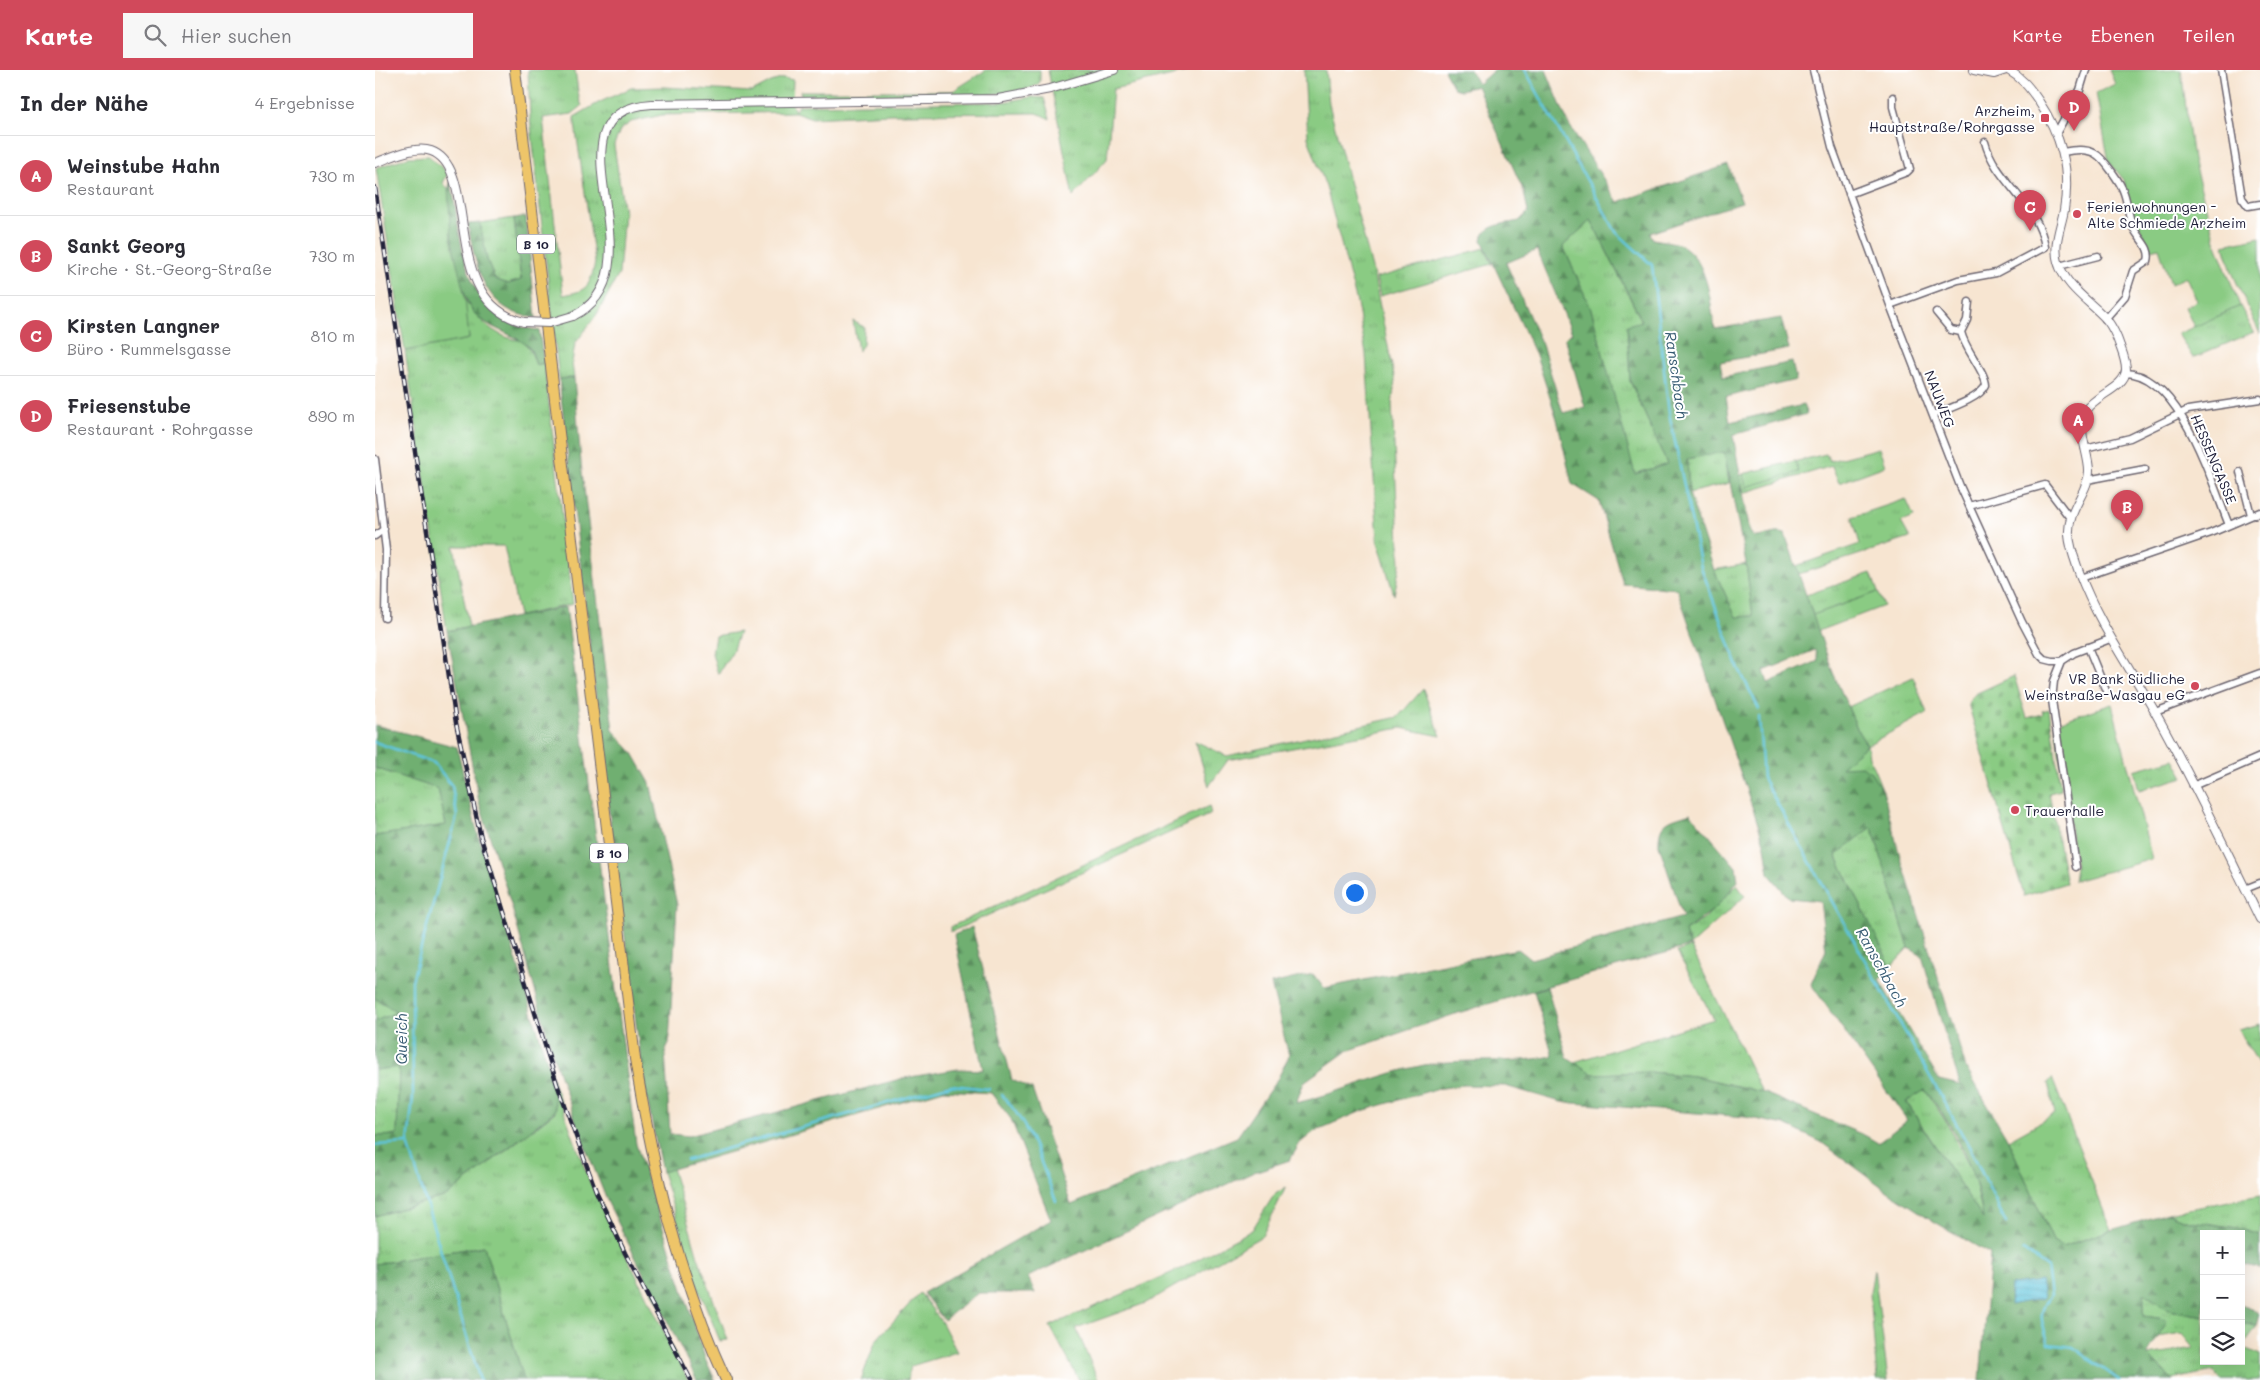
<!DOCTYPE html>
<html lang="de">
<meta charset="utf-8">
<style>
body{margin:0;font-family:Mali,sans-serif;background:#f7f7f7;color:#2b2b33}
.controls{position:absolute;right:15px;bottom:15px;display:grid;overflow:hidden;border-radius:0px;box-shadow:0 5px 20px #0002}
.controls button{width:45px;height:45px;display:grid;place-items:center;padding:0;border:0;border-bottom:1px solid #e1e1e2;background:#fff;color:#2b2b33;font:25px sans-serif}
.you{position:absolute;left:979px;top:822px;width:18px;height:18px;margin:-12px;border:4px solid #fff;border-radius:50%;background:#1a73e8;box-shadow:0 0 0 8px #1a73e833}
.badge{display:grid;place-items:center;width:32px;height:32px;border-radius:50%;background:#d1495b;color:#fff;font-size:16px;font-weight:700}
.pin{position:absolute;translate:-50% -41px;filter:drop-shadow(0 1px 2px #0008)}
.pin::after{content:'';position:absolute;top:26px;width:18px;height:15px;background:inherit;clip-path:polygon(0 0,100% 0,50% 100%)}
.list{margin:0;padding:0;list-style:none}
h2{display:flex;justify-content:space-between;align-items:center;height:65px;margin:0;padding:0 20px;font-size:21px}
h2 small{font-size:16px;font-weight:400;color:#7c7c81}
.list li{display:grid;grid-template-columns:32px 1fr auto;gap:15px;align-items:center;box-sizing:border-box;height:80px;padding:0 20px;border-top:1px solid #e1e1e2}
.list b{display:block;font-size:19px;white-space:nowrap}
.list p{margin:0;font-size:16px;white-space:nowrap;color:#7c7c81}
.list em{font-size:16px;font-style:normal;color:#7c7c81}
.icon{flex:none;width:28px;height:28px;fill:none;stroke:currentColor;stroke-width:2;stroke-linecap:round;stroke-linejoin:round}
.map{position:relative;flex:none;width:1885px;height:1310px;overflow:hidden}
header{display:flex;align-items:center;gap:30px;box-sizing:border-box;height:70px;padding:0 25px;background:#d1495b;color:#fff}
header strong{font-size:24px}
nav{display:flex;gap:28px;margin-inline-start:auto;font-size:18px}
.search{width:350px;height:45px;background:#f7f7f7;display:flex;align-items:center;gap:12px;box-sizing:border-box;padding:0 18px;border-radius:0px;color:#7c7c81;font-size:19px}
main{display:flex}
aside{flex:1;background:#fff}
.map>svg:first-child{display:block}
.grass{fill:url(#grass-tufts);stroke:#56765f}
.forest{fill:url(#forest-firs);stroke:#486856;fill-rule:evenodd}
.cemetery{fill:url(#cemetery-stones);stroke:#56765f}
.green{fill:#8acb83;stroke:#56765f}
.water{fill:url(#water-rules);stroke:#40748c}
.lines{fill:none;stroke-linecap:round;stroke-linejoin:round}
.stream{stroke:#5fc5dc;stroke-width:2.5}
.minor-casing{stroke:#6d6670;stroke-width:9}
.tertiary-casing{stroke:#6d6670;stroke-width:10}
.trunk-casing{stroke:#6d6670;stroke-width:12}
.minor{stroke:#fff;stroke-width:6}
.tertiary{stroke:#fff;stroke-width:8}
.trunk{stroke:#eec569;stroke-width:10}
.rail-casing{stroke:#22223b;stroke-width:4.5}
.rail{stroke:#fff;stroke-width:2.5;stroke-dasharray:8;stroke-linecap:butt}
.tertiary-bridge-casing{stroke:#6d6670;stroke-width:10;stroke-linecap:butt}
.tertiary-bridge{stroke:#fff;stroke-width:8}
.poi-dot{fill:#d1495b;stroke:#fff;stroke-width:2}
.labels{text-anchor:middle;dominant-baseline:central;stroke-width:4;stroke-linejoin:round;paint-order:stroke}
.shield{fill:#fff;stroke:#646476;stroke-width:1}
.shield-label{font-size:12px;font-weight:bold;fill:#22223b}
.poi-label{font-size:14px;fill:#22223b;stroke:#fff;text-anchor:end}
.street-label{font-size:14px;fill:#22223b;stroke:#fff}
.water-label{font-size:15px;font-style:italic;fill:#375b73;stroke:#fff}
</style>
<header>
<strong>Karte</strong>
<div class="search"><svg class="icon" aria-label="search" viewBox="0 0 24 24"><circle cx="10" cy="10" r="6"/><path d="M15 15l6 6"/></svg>Hier suchen</div>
<nav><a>Karte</a><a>Ebenen</a><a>Teilen</a></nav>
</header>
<main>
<aside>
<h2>In der Nähe<small>4 Ergebnisse</small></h2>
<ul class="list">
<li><span class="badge">A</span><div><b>Weinstube Hahn</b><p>Restaurant</p></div><em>730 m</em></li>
<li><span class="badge">B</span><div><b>Sankt Georg</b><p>Kirche · St.-Georg-Straße</p></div><em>730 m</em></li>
<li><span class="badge">C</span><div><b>Kirsten Langner</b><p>Büro · Rummelsgasse</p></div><em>810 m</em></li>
<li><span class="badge">D</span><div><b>Friesenstube</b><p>Restaurant · Rohrgasse</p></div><em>890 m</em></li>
</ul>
</aside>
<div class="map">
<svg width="1885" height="1310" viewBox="0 0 1885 1310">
<defs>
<pattern id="grass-tufts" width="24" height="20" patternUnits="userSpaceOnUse" patternTransform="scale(1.25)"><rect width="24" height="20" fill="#8acb83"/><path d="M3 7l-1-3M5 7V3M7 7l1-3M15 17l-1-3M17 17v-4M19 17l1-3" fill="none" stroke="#77ae72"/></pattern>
<pattern id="forest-firs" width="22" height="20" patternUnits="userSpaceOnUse" patternTransform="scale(1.25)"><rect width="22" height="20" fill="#6faf71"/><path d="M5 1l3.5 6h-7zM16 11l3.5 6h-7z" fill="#5b8e5e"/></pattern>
<pattern id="cemetery-stones" width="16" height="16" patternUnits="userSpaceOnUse" patternTransform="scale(1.25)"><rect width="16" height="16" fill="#8acb83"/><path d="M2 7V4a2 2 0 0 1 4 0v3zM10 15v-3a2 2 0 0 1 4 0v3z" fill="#77ae72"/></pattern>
<pattern id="water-rules" width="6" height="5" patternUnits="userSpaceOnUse" patternTransform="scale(1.25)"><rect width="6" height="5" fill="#5fc5dc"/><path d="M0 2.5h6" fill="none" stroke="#52a9be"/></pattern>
</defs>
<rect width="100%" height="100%" fill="#fff"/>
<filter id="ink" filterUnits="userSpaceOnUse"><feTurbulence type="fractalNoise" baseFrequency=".02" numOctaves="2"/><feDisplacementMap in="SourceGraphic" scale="10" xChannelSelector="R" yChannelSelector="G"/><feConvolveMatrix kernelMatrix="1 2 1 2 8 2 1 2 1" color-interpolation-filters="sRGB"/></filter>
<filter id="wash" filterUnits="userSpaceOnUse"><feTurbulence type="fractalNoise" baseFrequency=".0096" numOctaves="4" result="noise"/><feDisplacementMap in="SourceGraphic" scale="20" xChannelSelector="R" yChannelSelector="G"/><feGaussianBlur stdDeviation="1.12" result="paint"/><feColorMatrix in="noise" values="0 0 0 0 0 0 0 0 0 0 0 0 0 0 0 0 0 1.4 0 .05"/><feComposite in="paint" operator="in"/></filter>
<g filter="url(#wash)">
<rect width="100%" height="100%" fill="#f7e5d1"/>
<path class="grass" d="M153,0h47l4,28 3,8 -10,8 -29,4 20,177c25,-4 27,-9 32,-33l-21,-145 26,-15 31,-14 33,-1 88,5 19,-10 13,-4 9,2 -1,25 3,6 4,-6 203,-3 30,-5 12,1 6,21 -13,-6 -146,1 -79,4 -17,-6 -133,3 -31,7 -11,8 -6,15 10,68 -5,61 -22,40 -22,30 -3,19 2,15 -15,1 -29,-262z
M611,0h54v12c-10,11 -34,10 -48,12l-188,3 -3,-2 -1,-4h153z
M673,0h146l-81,19 -6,70 -34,38z
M929,0h22l3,34 44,168 22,109 -3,23 8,160 -6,31 -16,-54 -12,-187 -9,-51 -31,-116 -18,-49z
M139,148l7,62 -13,4 -13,-5 -8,-19 -7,-37z
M1216,150l51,102 -15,4 3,55 37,83 -33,10 -43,-165 -28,-63z
M1110,178l7,16 -112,32 -4,-18z
M89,227c10,18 23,32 42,40 5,2 11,2 16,4 8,5 11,16 14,24l8,-2 29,241 -54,12 -15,-70h-50l15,80 -22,5 -42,-280 64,-12z
M1865,236l14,26 -61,26 -15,-24z
M478,251l11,6 -1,18 -5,6z
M1504,378l6,18 -46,17 -7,-17 -88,27 -4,-18 86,-21 4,7z
M1349,381l5,32 -40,10 -2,-34z
M1531,429l8,18 -13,5 9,16 -111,36 -3,-8 64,-22 -8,-27z
M1371,494l7,52 -17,2 -22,-48z
M1496,503l7,19 -65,23 -7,-20z
M364,562l-7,20 -14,22 -6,-21 3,-17z
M1538,607l14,36 -60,32 2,12 14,34 -12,-19 -31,-5 27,-22 -8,-12 -11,-26z
M1048,619l18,47 -40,-8 -173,32 -19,26 -14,-45 32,15 171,-39z
M1799,689l10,18 -45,13 -5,-20z
M0,698l63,21 8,36 -71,11z
M834,736l2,8 -260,118 -1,-5z
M1497,757l37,121 -18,19 -55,-112z
M1362,815l8,11 -55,50 -5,-15 18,-11z
M1316,877l71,145 -68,-16 -44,-4 -57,2 -19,-12 140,-43 -37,-67z
M0,928l23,14 -23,9z
M1885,954v42l-22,-36z
M24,996l-2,69 -22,1v-66z
M1677,1008l59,152 -48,17 -10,-6 -45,-101 47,-26 -7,-31z
M179,1014l35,96 99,200h-164l-40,-134 -109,18v-48l72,-20 108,-84z
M1550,1020l20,30 28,53 11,48 -78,-120z
M297,1098l26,89 30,83 -8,1 -22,-54 -36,-115z
M911,1117l-24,49 -116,67 -70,25 22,52h-19l-29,-54 130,-57 72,-39 22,-35z
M1885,1125v40l-23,-7 -52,-8 -17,-7z
M1499,1199l14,111h-11l-7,-87z
M1769,1222l24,18 36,6v45h37v-38l16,3 -15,21 18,8v25h-39l-7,-9 -42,8 -25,-24 47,-7 -12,-15 -25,4 9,-13 -1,-5 -21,-3z
M545,1223l21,28 16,31 -46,14 -4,14h-46l15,-40z"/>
<path class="forest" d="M1069,0h26l8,14 16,-14h52l22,53 50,79 110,-37 14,37 -92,31 3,6c10,2 27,3 34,10 22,18 23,54 28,80l66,-11 8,31 -69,13 3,15 69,-15 4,18 -70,17 4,25 73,-17 4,9 -74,21 17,97 4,5c11,1 20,-7 31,-3l47,136 27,63 8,12 -26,22 21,-1 9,6 12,19 15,58 68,219 42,72 45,101 10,6 48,-17 57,-17 17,7 52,8 23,7v34l-19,-6v-29h-37v82l-36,-6 -24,-17v23l21,3 1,5 -19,31 26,25h-193l10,-126 -55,-32 -46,-30 -68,-50 -36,-17 -40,-8 -184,-15 -56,-16 -41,-1 -28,4 -74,22 -47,20 -15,12 -10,17 -36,12 -218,101 -8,4 7,16h-57l-34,27 -21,-27 128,-73 -40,-101 -20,-26 -47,-3 -282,82 -18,-88 -14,-107 -21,-166 -50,-432 15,-1 7,85 32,267 20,23 17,30 27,122 -8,138 -4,8 5,83 19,2 215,-58 54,-9 25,1 -29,-135 18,-8 40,153 20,9 39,116 166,-68 41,-59 11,-22 -18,-72 42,-10 11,14 194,-39 13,10 152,-42 -24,-72c-1,-25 11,-25 31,-32l46,54 2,14 -21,26 -32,24 5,15 -149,42 -83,25 -111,38 -43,31 -8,21c43,-10 84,-29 128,-38 42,-8 87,0 129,-9l-19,-65 13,-4 20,70 26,17 57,-2 44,4 68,16 104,44 12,7 29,-23 -96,-136 15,-34 -6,-49 -31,-3 -20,-24 -4,-28 -11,-34 -77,-223 -54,-5 -24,-83 -27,-17 -15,-65 -21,-64 -54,-115c2,-16 24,-16 37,-19l9,-9 -4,-20 -47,-106 -16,4 -7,-2zM1216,150l51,101 -15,4 3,56 37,83 -32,10 -44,-165 -28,-63zM1162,180l35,83 -7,5 20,69 -22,6 -21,-68 -36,-82zM1349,382l22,112 7,52 -17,1 -22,-47 -25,-77 -2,-34zM1440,580l3,11 -50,22 -4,-12zM1497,757l37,121 13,8 38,129 -21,-5 -60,-100 12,-13 -55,-112zM1550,1020c29,36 53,83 58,129l-77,-117z
M76,110c11,60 10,143 88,150l5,33 -8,2c-2,-5 -3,-11 -5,-15 -10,-15 -41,-19 -57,-37 -15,-18 -33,-112 -23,-133z
M151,147l10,101c-52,-6 -60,-49 -68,-94l12,-1 7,37 8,19 13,5 13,-4 -7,-62z
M191,537l70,537 69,214 10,22h-18l-89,-177 -29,-72 -26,-76 -43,-154 -31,-99 -32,-171z
M0,655l82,22 18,77 79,260 1,27 -108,85 -72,20v-80l22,-1 2,-68 -24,3v-49l22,-9 -22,-14v-162l71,-11 -8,-36 -63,-21z
M109,1176l40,134h-149v-116z
M1866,1235l19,7 -3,14 -16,-3z"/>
<path class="cemetery" d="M1639,606l13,42 16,-4 -1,-3 7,-2 12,81 -12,3 17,90 -42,13 -56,-193 7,-9z"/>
<path class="green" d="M1734,0h72l12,90 23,84 24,62 -46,21 -9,-20 12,-6 -11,-24 -15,7 -12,-36 -9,2 -21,-47 -5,-23 -15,-18 -13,-69 19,-9z
M54,86l19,17 -5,10 5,5 3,51 14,58 4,42 -64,12 -29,-183 32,-11z
M1885,167v97l-28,-62 -8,-27z
M1420,391l4,11 -53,15 -3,-13z
M1503,522l6,14 -66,25 -5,-16z
M1737,634l40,155 -78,22 2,-14 -21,-144z"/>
<path class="water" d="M1666,1211l3,17 -34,7 1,-20z"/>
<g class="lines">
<path class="stream" d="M1150,0l91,162 36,33 17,148 32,154 37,100 21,42
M1384,647l4,61 208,372 35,73
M0,672l59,21 18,23 5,30 -45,165 1,116 -5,46 72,237
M627,1025c28,30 39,68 54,106
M0,1075l33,-2
M312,1090l264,-75 38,4
M1648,1180l24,17 4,28c-15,19 -9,28 -2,49l24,3 46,33"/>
</g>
</g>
<g filter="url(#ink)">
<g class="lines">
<g class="minor-casing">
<path id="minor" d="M1438,0l19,77 58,158 70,181 62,136 17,32 5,5 8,2h10l12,-8 36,-14
M1846,0l21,128 6,8 12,-2
M1682,62l23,-42 6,-20
M1610,72c10,39 54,63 60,105
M1688,82c9,-2 22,-4 31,1 9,4 27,30 30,40 4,11 4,23 9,34 5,12 19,20 15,34l-15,10 -8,25 -20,23
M1474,124l58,-22 3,-3 -17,-62v-10
M1684,196l39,-10
M1515,235l68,-25 38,-7 49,-26
M1586,262l6,-12 2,-18
M1750,303c55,0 87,111 104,152
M1558,345c14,-6 47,-16 53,-30 -1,-14 -21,-35 -25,-53l-10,-2 -15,-18
M1710,379l45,-11 58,-28 72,-11
M0,389l11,91 -1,68
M1865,402l11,43
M1712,410l58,-11
M1594,436l76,-21 25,33
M0,466l9,-7
M1706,508l130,-45 49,-21
M1713,577l18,44
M1687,591l-8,20 -2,19 24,167
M1780,642l105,-39
M1818,716l67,-29
M1870,819l15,-6"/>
</g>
<g class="tertiary-casing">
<path id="tertiary" d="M1599,0l20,4 12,-4
M1633,0c14,8 21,17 30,30 23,35 33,68 26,110 -3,17 -11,34 -6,52 8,26 32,39 49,58 6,8 10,17 13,26 3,8 6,15 6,24 -1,18 -31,25 -40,40 -11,17 3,43 3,61 0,20 -22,39 -20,64 1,13 6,25 10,37 19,51 50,94 76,140 38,68 71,138 105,207
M0,93c15,-5 39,-18 56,-12 51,18 7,151 93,171
M198,246c94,-46 -36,-205 79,-212l346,-5 52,-10 64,-19"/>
</g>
<g class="trunk-casing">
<path id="trunk" d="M140,0l120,989c18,110 44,219 91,321"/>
</g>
<use href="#minor" class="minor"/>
<use href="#tertiary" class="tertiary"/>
<use href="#trunk" class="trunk"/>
<g class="rail-casing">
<path id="rail" d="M0,117l81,536 25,115 76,246 39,107 29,62 66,127"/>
</g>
<use href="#rail" class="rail"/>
<g class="tertiary-bridge-casing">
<path id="tertiary-bridge" d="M149,252l25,1 24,-7"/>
</g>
<use href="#tertiary-bridge" class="tertiary-bridge"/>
</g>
</g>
<g class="poi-dot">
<rect x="1665" y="43" width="10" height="10" rx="2.5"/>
<circle cx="1702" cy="144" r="5"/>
<circle cx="1820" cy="616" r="5"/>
<circle cx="1640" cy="740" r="5"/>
</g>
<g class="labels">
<g class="shield">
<rect x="142" y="164.5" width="38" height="19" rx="4"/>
<rect x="215" y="773.5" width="38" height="19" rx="4"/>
</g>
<g class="shield-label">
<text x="161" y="174">B 10</text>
<text x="234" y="783">B 10</text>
</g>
<g class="poi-label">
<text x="1660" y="40">Arzheim,<tspan x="1660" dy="16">Hauptstraße/Rohrgasse</tspan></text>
<text x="1712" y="136" text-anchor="start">Ferienwohnungen -<tspan x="1712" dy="16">Alte Schmiede Arzheim</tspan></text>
<text x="1810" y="608">VR Bank Südliche<tspan x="1810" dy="16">Weinstraße-Wasgau eG</tspan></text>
<text x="1650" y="740" text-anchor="start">Trauerhalle</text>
</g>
<g class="street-label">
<text transform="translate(1565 329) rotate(69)">NAUWEG</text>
<text transform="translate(1839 389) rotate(67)">HESSENGASSE</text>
</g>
<g class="water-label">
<text transform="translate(1302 305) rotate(82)">Ranschbach</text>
<text transform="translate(1507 897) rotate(61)">Ranschbach</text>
<text transform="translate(26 969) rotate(-90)">Queich</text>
</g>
</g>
</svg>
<div class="controls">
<button>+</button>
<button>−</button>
<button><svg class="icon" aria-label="layers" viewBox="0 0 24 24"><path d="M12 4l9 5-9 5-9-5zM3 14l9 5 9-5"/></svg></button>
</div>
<div class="you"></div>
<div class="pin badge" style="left:1703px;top:374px">A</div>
<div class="pin badge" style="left:1752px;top:461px">B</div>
<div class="pin badge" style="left:1655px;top:161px">C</div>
<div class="pin badge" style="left:1699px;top:61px">D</div>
</div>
</main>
